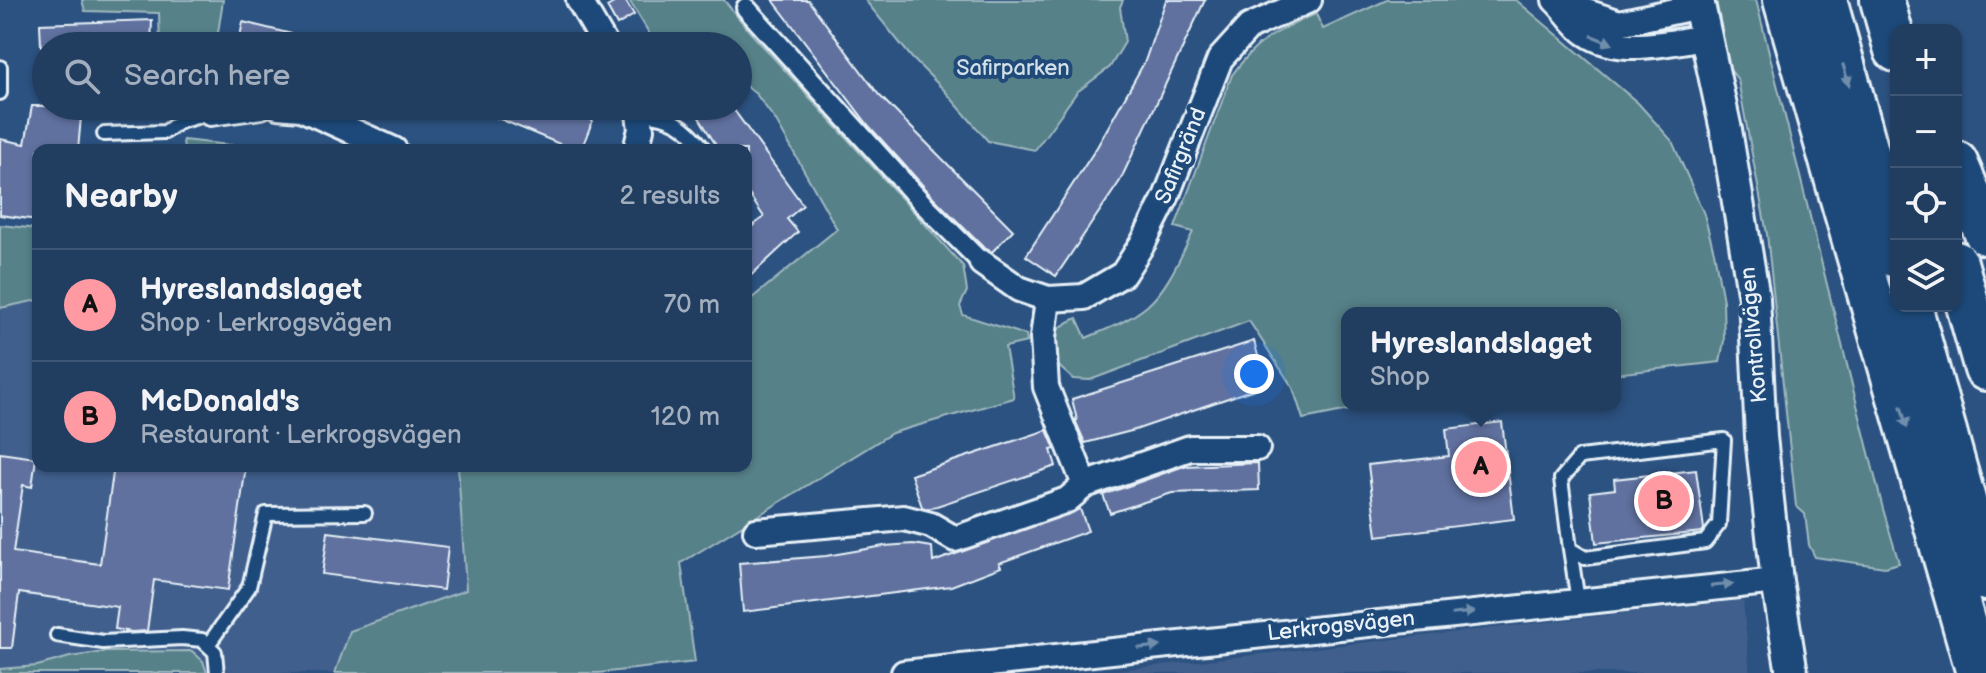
<!DOCTYPE html>
<meta charset="utf-8">
<style>
body{margin:0;font-family:"Balsamiq Sans",sans-serif;background:#2d496a;color:#f1f3f6}
.controls{position:absolute;right:24px;top:24px;display:grid;overflow:hidden;border-radius:16px;box-shadow:0 2px 6px #0004}
.controls button{width:72px;height:72px;display:grid;place-items:center;padding:0;border:0;border-bottom:2px solid #3e5776;background:#213e61;color:#f1f3f6;font:40px sans-serif}
.you{position:absolute;left:1254px;top:374px;width:28px;height:28px;margin:-20px;border:6px solid #fff;border-radius:50%;background:#1a73e8;box-shadow:0 0 0 12px #1a73e833}
.badge{display:grid;place-items:center;width:52px;height:52px;border-radius:50%;background:#ff9aa2;color:#111;font-size:26px;font-weight:700}
.pin{position:absolute;translate:-50% -50%;border:4px solid #fff;box-shadow:0 2px 8px #0006}
.popup{position:absolute;left:1341px;top:307px;width:280px;height:104px;box-sizing:border-box;display:grid;place-content:center;border-radius:16px;background:#213e61;filter:drop-shadow(0 2px 6px #0005);font-size:26px;white-space:nowrap;color:#a2aebd}
.popup b{font-size:30px;color:#f1f3f6}
.popup::after{content:'';position:absolute;left:50%;top:100%;margin-left:-16px;border:16px solid transparent;border-top-color:#213e61}
.list{margin:0;padding:0;list-style:none}
h2{display:flex;justify-content:space-between;align-items:center;height:104px;margin:0;padding:0 32px;font-size:34px}
h2 small{font-size:26px;font-weight:400;color:#a2aebd}
.list li{display:grid;grid-template-columns:52px 1fr auto;gap:24px;align-items:center;box-sizing:border-box;height:112px;padding:0 32px;border-top:2px solid #3e5776}
.list b{display:block;font-size:30px;white-space:nowrap}
.list p{margin:0;font-size:26px;white-space:nowrap;color:#a2aebd}
.list em{font-size:26px;font-style:normal;color:#a2aebd}
.icon{flex:none;width:44px;height:44px;fill:none;stroke:currentColor;stroke-width:2;stroke-linecap:round;stroke-linejoin:round}
.map{position:relative;flex:none;width:1986px;height:673px;overflow:hidden}
.search{position:absolute;background:#213e61;box-shadow:0 2px 6px #0004;left:32px;top:32px;width:720px;height:88px;display:flex;align-items:center;gap:20px;box-sizing:border-box;padding:0 28px;border-radius:44px;color:#a2aebd;font-size:30px}
.panel{position:absolute;background:#213e61;box-shadow:0 2px 6px #0004;left:32px;top:144px;width:720px;height:328px;border-radius:16px}
.map>svg:first-child{display:block}
.built{fill:#3f5e8c}
.green{fill:#578188;stroke:#a0b9c0;stroke-width:2}
.building{fill:#60719f;stroke:#e8f1f8;stroke-width:2}
.lines{fill:none;stroke-linecap:round;stroke-linejoin:round}
.service-casing{stroke:#e8f1f8;stroke-width:18}
.pedestrian-casing{stroke:#e8f1f8;stroke-width:24}
.minor-casing{stroke:#e8f1f8;stroke-width:30}
.tertiary-casing{stroke:#e8f1f8;stroke-width:36}
.motorway-casing{stroke:#e8f1f8;stroke-width:48}
.service{stroke:#1f4a7a;stroke-width:12}
.pedestrian{stroke:#1f4a7a;stroke-width:18}
.minor{stroke:#1f4a7a;stroke-width:24}
.tertiary{stroke:#1f4a7a;stroke-width:30}
.motorway{stroke:#1f4a7a;stroke-width:42}
.oneway{fill:#6f8dac}
.labels{text-anchor:middle;dominant-baseline:central;stroke-width:8;stroke-linejoin:round;paint-order:stroke}
.park-label{font-size:22px;fill:#d2e0e7;stroke:#1f4a7a}
.street-label{font-size:22px;fill:#e8f1f8;stroke:#1f4a7a}
</style>
<div class="map">
<svg width="1986" height="673" viewBox="0 0 1986 673">
<rect width="100%" height="100%" fill="#2c5281"/>
<filter id="ink" filterUnits="userSpaceOnUse"><feTurbulence type="fractalNoise" baseFrequency=".0125" numOctaves="2"/><feDisplacementMap in="SourceGraphic" scale="16" xChannelSelector="R" yChannelSelector="G"/><feConvolveMatrix kernelMatrix="1 2 1 2 8 2 1 2 1" color-interpolation-filters="sRGB"/></filter>
<g filter="url(#ink)">
<path class="built" d="M38,300v166h420l8,124 -116,41 -15,42h-128l-4,-12 -11,-10 -87,1 -35,5 -33,9 -37,3v-361z
M1743,600l7,73h-658z"/>
<path class="green" d="M82,0h141l-7,46h-56l-1,-33 -74,-2z
M629,0h95l26,32 213,234 4,25 -7,15 3,9 63,20 1,7 -22,5 9,51 -122,35 -211,130 14,99 -96,11h-264l15,-42 116,-41 -8,-124h288v-163l91,-74 -61,-108 -20,-27 -18,-14v-34h-81z
M865,0h258l-3,7 5,35 -15,25 -33,25 -42,58 -47,-9 -44,-51 -32,-32z
M1387,0h129l122,103 34,38 32,73 10,38 9,49 1,40 -4,21 -105,12v-61h-268v92h27l-71,14 -10,-31 -44,-67 -159,59 -17,-1 -20,-18c-2,-26 -1,-32 24,-43l9,20c21,-9 43,-17 61,-32 21,-18 34,-50 46,-74l-18,-5 57,-152c26,-36 45,-44 84,-61l7,15z
M1716,0h40l127,509 16,54 -14,4 -70,-10 -6,-12 -4,-31 -9,-8 -29,-272 -29,-154 -9,-12z
M183,140l65,7 2,3h-66z
M0,225l38,4v71l-38,8z
M192,651l11,10 4,12h-207v-4l37,-3 33,-9 35,-5z"/>
<path class="building" d="M619,0h6l9,15 -17,10 -10,-18z
M773,0h35l71,95 134,135 -21,22 -8,-4 -49,-49 -66,-73z
M1166,0h39l-85,181 -64,95 -30,-20 71,-109 48,-86z
M152,20l-1,26h-110l-1,-22z
M243,22l69,17 -1,7h-73z
M32,106h50l-4,44h-40v70l-38,-5v-76l25,5z
M469,106h102l23,11 -13,33h-7z
M692,106h39l72,99 -16,14 11,13 -52,48v-49l18,-14 -18,-27v-40h-27z
M1254,341l12,44 -131,45 -50,13 -10,-23h2l-5,-21z
M1502,422l12,97 -137,17 -9,-71 81,-9 -3,-27z
M1047,430l8,19 -4,1 5,16 -128,43 -6,-2 -11,-32z
M0,453l36,5 -4,29 -9,-2 -10,67 87,12 14,-98h132l-18,124 -74,-10 -7,51 -15,1 -17,-3 3,-22 -99,-14 -7,55h-12z
M1258,463l1,27 -87,3 -62,20 -7,-18 81,-29z
M1696,470l8,59 -2,3 -106,11 -6,-51 25,-3 -1,-10z
M1080,509l8,22 -89,32 2,4 -50,19 -208,26 -4,-49 87,-7 58,-10 29,-2 19,3 1,15z
M328,532l120,15 -5,43 -121,-16z"/>
<g class="lines">
<g class="service-casing">
<path id="service" d="M0,67v26
M640,113c33,4 45,11 65,37
M104,134l61,-2 14,-10 31,-9
M1724,440l-5,84 -14,18 -120,16 -15,-9 -9,-70 19,-22z
M1570,549l8,52
M57,635l46,7 79,-4 20,2 13,12 2,21
M208,645l41,-58 17,-73 99,-1"/>
</g>
<g class="pedestrian-casing">
<path id="pedestrian" d="M746,8l180,199 56,56"/>
</g>
<g class="minor-casing">
<path id="minor" d="M579,0l27,46
M1555,0c11,10 19,25 31,33 34,23 81,10 119,4
M1562,4l57,19 80,-17
M278,106l23,2 93,42
M210,113l51,-7
M636,150l5,-21 -3,-23
M982,263l37,26 29,10 36,-2 39,-23 21,-33 22,-44 54,-138 29,-32 60,-27
M1085,485l105,-37h67
M756,531l148,-13 27,7 24,14 112,-39 18,-15 -39,-98 -3,-49 5,-39
M904,673l873,-92"/>
</g>
<g class="tertiary-casing">
<path id="tertiary" d="M1698,0l28,130 28,168 7,139 16,144 15,92"/>
</g>
<g class="motorway-casing">
<path id="motorway" d="M1785,0l193,673
M1825,0l71,256
M1882,0l14,50
M1956,163l30,70
M1956,263l30,106
M1910,306l76,273"/>
</g>
<use href="#service" class="service"/>
<use href="#pedestrian" class="pedestrian"/>
<use href="#minor" class="minor"/>
<use href="#tertiary" class="tertiary"/>
<use href="#motorway" class="motorway"/>
</g>
<defs><path id="oneway-solid" d="M-6-.8H1V-3.2L6.5 0L1 3.2V.8H-6Z" transform="scale(2)"/></defs>
<g class="oneway">
<use href="#oneway-solid" transform="translate(1602 40) rotate(22)"/>
<use href="#oneway-solid" transform="translate(1846 75) rotate(74)"/>
<use href="#oneway-solid" transform="translate(1904 417) rotate(74)"/>
<use href="#oneway-solid" transform="translate(1722 585) rotate(-6)"/>
<use href="#oneway-solid" transform="translate(1463 613) rotate(-6)"/>
<use href="#oneway-solid" transform="translate(1149 647) rotate(-6)"/>
</g>
</g>
<g class="labels">
<g class="park-label">
<text x="1013" y="68">Safirparken</text>
</g>
<g class="street-label">
<text transform="translate(1181 156) rotate(-68)">Safirgränd</text>
<text transform="translate(1754 335) rotate(-95)">Kontrollvägen</text>
<text transform="translate(1341 626) rotate(-6)">Lerkrogsvägen</text>
</g>
</g>
</svg>
<div class="controls">
<button>+</button>
<button>−</button>
<button><svg class="icon" aria-label="locate" viewBox="0 0 24 24"><circle cx="12" cy="12" r="6"/><path d="M12 2v4M12 18v4M2 12h4M18 12h4"/></svg></button>
<button><svg class="icon" aria-label="layers" viewBox="0 0 24 24"><path d="M12 4l9 5-9 5-9-5zM3 14l9 5 9-5"/></svg></button>
</div>
<div class="you"></div>
<div class="pin badge" style="left:1481px;top:467px">A</div>
<div class="popup"><b>Hyreslandslaget</b>Shop</div>
<div class="pin badge" style="left:1664px;top:501px">B</div>
<div class="search"><svg class="icon" aria-label="search" viewBox="0 0 24 24"><circle cx="10" cy="10" r="6"/><path d="M15 15l6 6"/></svg>Search here</div>
<section class="panel">
<h2>Nearby<small>2 results</small></h2>
<ul class="list">
<li><span class="badge">A</span><div><b>Hyreslandslaget</b><p>Shop · Lerkrogsvägen</p></div><em>70 m</em></li>
<li><span class="badge">B</span><div><b>McDonald's</b><p>Restaurant · Lerkrogsvägen</p></div><em>120 m</em></li>
</ul>
</section>
</div>
